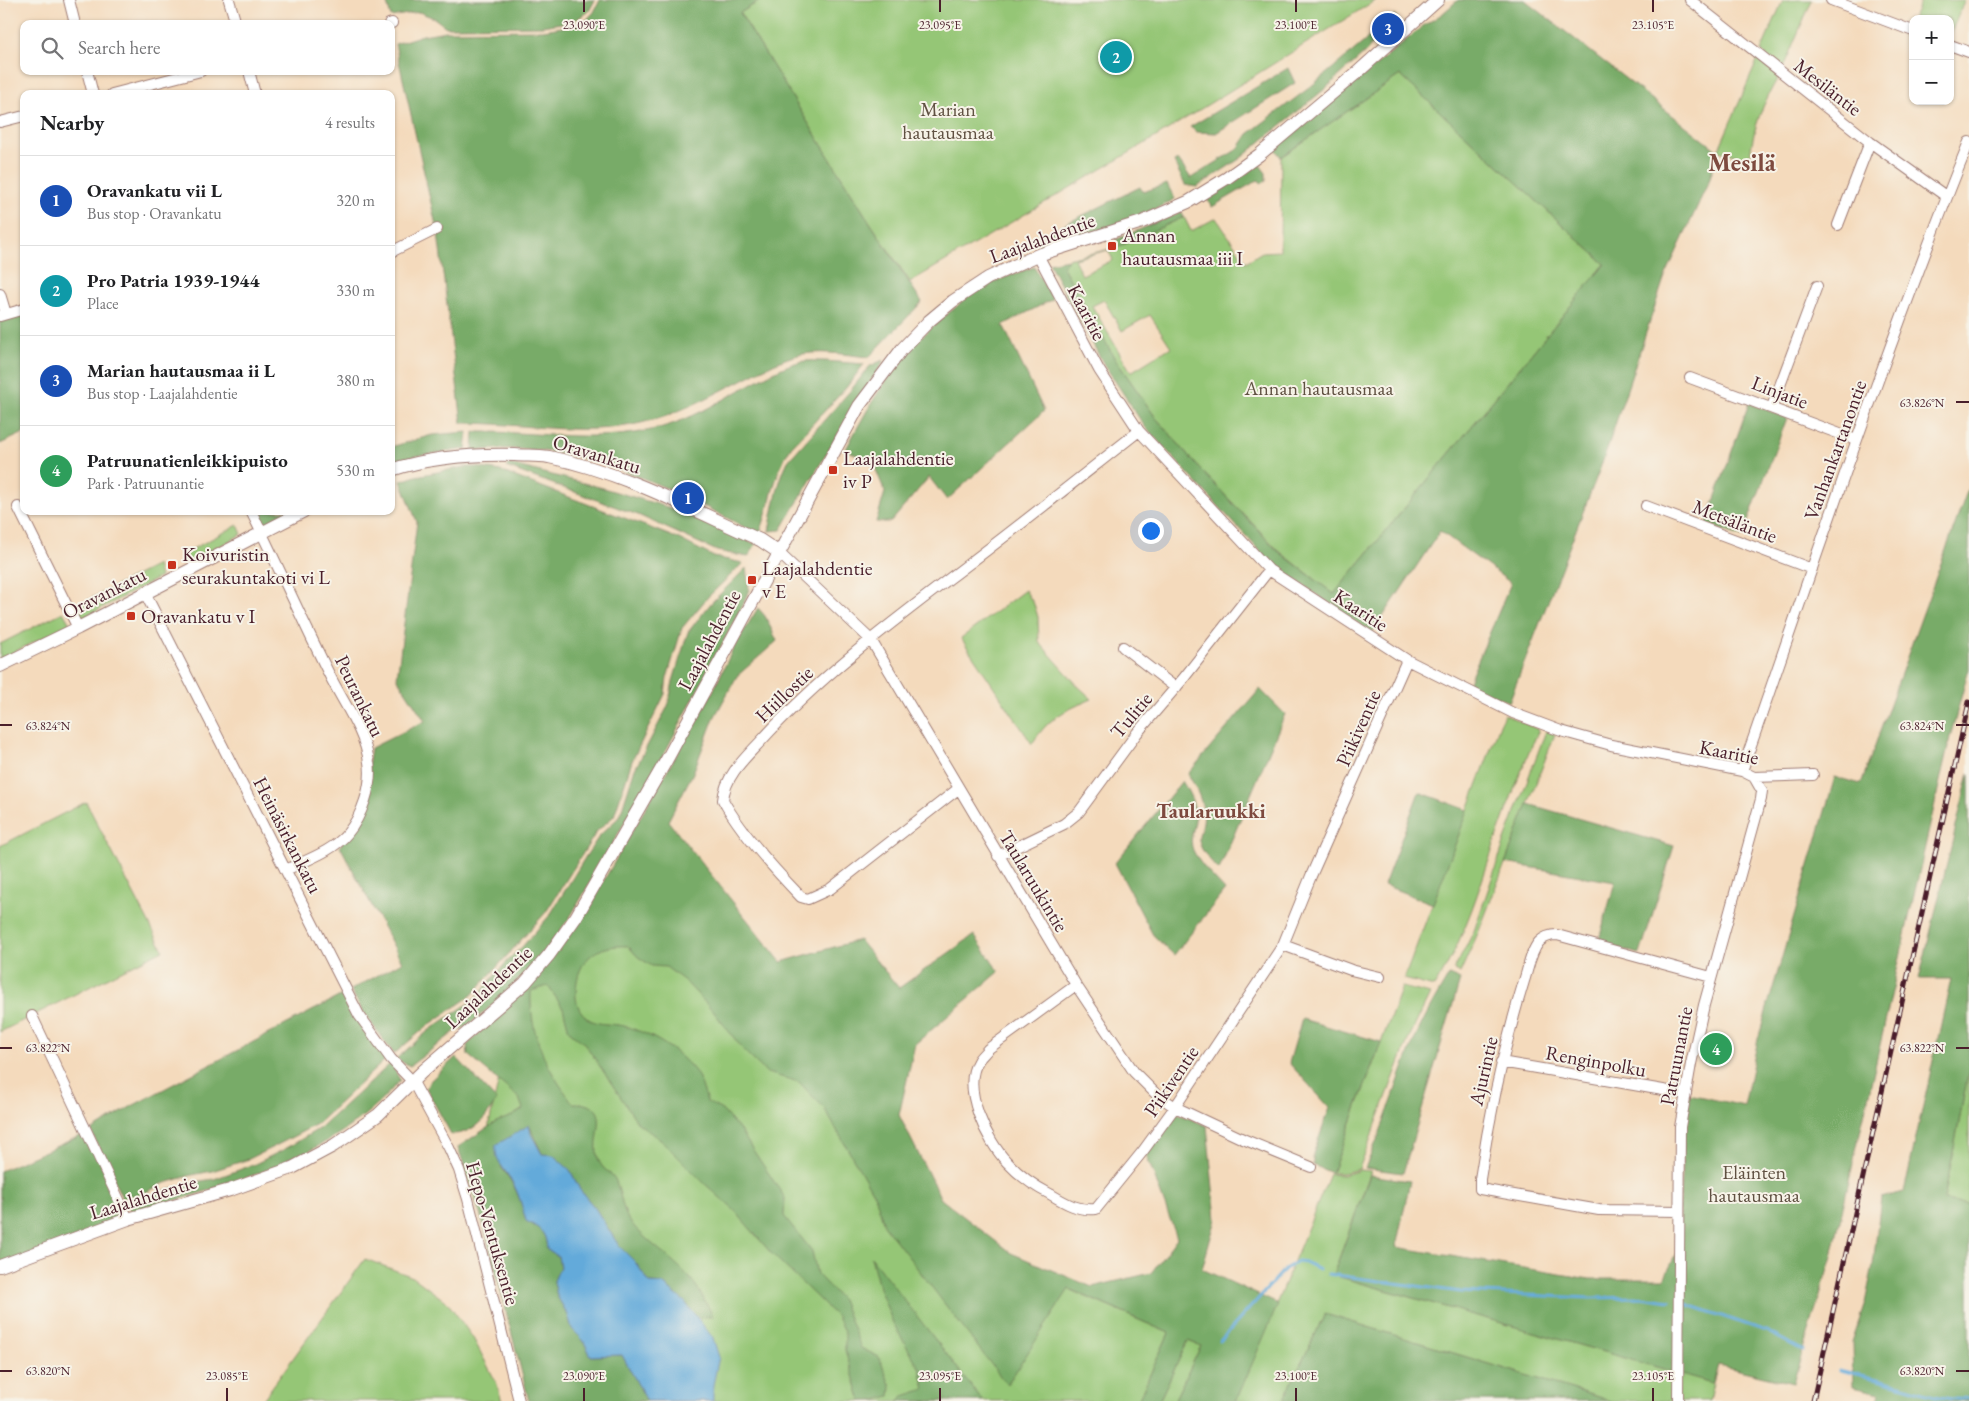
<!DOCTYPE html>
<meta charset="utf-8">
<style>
body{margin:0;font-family:"EB Garamond",serif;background:#f2f2f2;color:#202124}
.controls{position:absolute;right:15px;top:15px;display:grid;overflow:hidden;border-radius:10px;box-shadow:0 1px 4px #0004}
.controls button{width:45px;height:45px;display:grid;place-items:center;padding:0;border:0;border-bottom:1px solid #e0e0e0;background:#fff;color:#202124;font:25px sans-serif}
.you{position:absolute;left:1150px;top:530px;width:18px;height:18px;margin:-12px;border:4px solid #fff;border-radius:50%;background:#1a73e8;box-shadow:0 0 0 8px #1a73e833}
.badge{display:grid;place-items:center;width:32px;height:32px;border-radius:50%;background:#c8321e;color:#fff;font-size:16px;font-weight:700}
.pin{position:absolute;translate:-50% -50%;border:2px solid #fff;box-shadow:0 1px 5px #0006}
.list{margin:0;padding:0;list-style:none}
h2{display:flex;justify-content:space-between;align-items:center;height:65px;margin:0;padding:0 20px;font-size:21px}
h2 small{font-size:16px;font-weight:400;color:#757577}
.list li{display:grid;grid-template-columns:32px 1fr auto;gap:15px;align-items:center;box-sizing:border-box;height:90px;padding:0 20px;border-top:1px solid #e0e0e0}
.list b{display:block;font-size:19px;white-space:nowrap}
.list p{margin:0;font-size:16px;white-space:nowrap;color:#757577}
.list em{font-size:16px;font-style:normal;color:#757577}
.icon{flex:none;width:28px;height:28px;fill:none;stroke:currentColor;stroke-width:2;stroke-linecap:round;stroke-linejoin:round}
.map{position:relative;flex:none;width:1969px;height:1401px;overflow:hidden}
.search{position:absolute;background:#fff;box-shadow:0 1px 4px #0004;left:20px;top:20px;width:375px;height:55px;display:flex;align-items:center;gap:12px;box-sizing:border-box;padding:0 18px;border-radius:10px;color:#757577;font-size:19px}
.panel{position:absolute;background:#fff;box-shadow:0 1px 4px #0004;left:20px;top:90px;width:375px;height:425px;border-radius:10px}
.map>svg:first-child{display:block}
.green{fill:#95c676;stroke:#707250;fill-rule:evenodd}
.forest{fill:#78ab67;stroke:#616549}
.water{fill:#64aada;stroke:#576482}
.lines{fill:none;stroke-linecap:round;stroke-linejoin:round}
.stream{stroke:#64aada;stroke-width:3}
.minor-casing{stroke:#9f7c74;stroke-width:12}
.tertiary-casing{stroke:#9f7c74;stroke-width:14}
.minor{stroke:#fff;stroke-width:10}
.tertiary{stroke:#fff;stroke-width:12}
.rail-casing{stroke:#4a1f2b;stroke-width:5}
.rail{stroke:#f7f3e8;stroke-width:3;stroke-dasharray:9;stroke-linecap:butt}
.ticks{fill:none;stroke:#4a1f2b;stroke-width:2}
.poi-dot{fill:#c8321e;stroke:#f7f3e8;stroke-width:2}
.labels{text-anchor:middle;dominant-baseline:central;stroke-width:4;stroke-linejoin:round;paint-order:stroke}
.street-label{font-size:20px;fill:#4a1f2b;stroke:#f7f3e8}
.park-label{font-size:20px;fill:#605142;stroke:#f7f3e8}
.poi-label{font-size:20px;fill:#4a1f2b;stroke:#f7f3e8;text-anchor:start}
.neighbourhood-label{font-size:21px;font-weight:bold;fill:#7e4a3f;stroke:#f7f3e8}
.district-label{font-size:25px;font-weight:bold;fill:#7e4a3f;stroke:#f7f3e8}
.ticks-label{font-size:12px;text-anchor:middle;fill:#4a1f2b;stroke:#f7f3e8;stroke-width:4;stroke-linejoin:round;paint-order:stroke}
</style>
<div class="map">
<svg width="1969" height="1401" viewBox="0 0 1969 1401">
<rect width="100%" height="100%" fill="#f7f3e8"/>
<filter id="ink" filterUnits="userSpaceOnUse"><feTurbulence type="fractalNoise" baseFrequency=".02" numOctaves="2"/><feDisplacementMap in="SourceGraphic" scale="10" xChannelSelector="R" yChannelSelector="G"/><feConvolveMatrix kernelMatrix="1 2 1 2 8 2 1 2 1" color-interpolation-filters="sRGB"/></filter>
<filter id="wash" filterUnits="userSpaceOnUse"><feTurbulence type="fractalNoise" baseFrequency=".0096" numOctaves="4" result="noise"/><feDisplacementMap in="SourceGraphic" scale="20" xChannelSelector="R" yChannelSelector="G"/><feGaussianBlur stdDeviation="1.12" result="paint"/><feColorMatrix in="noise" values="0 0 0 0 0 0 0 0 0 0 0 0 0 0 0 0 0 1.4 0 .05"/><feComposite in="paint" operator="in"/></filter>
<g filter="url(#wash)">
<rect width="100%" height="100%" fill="#f4dabc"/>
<path class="green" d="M761,0h615l-225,140 -241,142 -43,-64 -127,-205z
M1783,0h29l-30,70 -21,-19z
M1921,0h44l-15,35v-16h-37v8l-4,-1z
M1758,59l21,17c-15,25 -27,53 -29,83l-32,-8z
M1400,75l205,189 -271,330 -55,-43 -78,-81 -45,-52 -41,-59 -52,-92 5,-8 50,-12 66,-30 7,14 25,-13 30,44 16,-10 18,-1 1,-94zM1108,250l5,10 -31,15 -8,-16zM1104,300l18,31 28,-16 21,32 -40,25 -39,-66z
M238,525l4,9 -52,28 -9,-7z
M157,565l3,12 -79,42 -7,-12z
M1025,590l9,14 4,13 1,25 40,45 13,12c-28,12 -43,18 -60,45l-71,-106z
M63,612l7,12 -70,35v-15z
M1504,714l35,16c-16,34 -29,70 -42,106 -18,53 -32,103 -63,151l-30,-8z
M1546,731l9,3 -76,197 -19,42 -6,-3 20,-39 31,-91z
M86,802l77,148 -163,82v-186z
M603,918l107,59 114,116 183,291 61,-95 101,44 -31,68h-155l-57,-73 17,73h-362l-97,-254 31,-141z
M1402,987l28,7 -22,46 -49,129 -15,4h-12z
M1969,1069v135l-25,-4z
M1360,1170l11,1 -38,104 380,108 -4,18h-98l-286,-87 -41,85 2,2h-50l94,-227 14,1z
M365,1259l48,18 35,26 25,35 23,44 6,19h-240z
M1188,1341l13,5 -27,55h-15z"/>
<path class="forest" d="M386,0h209l-6,11 -15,10 -32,5 -96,1 -12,-9 -15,-6 -28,5z
M600,0h161l-21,13 127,205 55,84 -53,55c-23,-2 -52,-8 -75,-1 -19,6 -35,15 -52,24 -33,17 -65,35 -101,43 -58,14 -120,0 -179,0l-24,-189 -43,-190 28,-9 23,-4 97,-1 32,-5 11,-5 8,-8z
M1458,0h67l193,151 -9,30 -45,98 -60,179 -95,244 -42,-16 44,-103 -71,-52 -68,102 -101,-70 -126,-136 -43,-66 -53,-98 19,-4 -5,8 52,92 41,59 45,52 77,81 56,43 271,-330 -205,-189 -119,82 -6,-8 148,-123 19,-12z
M1395,15l3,4 -14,9 -17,23 -41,37 -85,70 -44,29 -12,-2 -11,-23 4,-2 13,18 47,-29 10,-15 61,-46 55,-46 15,-16z
M1288,68l7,15 -79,50 -19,-1 -7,-5z
M1259,164l7,9v8l-4,2 -4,-3 -46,27 -5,-8z
M1167,184l8,15 -19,10 -41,16 -74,25 -4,-12 103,-51 3,5z
M1181,212l3,5 -66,30 -3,-7z
M1034,267l19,32 -50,26 41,86 -97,89 -18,-23 -38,45h-15l9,-30 -11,-27 -28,-16c29,-55 55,-99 105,-138 8,-6 15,-14 24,-19 19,-11 39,-18 59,-25z
M24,315v118l-24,11v-123z
M883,360l-2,6 -19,28 -81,136 -12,1c5,-24 8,-48 19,-70l62,-70 20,-25z
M825,361l39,3 -18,24 -55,59c-18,27 -20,59 -32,88 -87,-47 -184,-98 -286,-84l1,-19c65,-1 135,14 198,-8 29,-10 55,-27 81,-41 15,-8 30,-17 46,-21 8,-2 18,-1 26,-1z
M1749,403l38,15 -45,119 -36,-13z
M468,432l-2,17 -51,7 -24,9v-18l41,-12z
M509,464l94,24 64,19 89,37 -8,13 -31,-6 -79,-36 -132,-48z
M465,467h11l24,4 135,51 44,17 35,18 29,6 -36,35 -25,30 -15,50 -2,16 -33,67 -18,55 -17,15 -51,81 -74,83 -46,32 -32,27 -31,-42 -12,-22 51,-28 -62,-116 20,-27 11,-71 54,-27 -28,-43 20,-156 -16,-41 15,-5z
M1969,486v183l-19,68 -118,519 -39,127 -75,-18 -5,18 -380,-108 37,-100 40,6 -14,66 194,32h74l13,-27 7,-125 5,-33 55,12 14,-67 77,-262 26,7z
M262,511h31l-30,15 -5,-13z
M746,568l3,21 -6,16 -79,149 -92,160 -27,38 -46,47 -31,27 -11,4 -47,36 -14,-7 32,-28 47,-32 34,-40 13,-12 28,-32 36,-59 14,-21 18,-17 4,-9 12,-38 34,-65 5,-25 15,-49 24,-30z
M758,608l7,8 12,25 -40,35 -23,42 -21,55 -25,48 113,141 78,-22 40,48 75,-53 25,37 -84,72 -16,71 42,84 70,54 81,34 59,-14 26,-35 -31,-84 31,-41 30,13 9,93 -14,50 76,35 -42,97h-62l27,-55 -13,-5 -29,60h-21l31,-68 -100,-44 -62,96 -123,-160 -8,-27 -52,-90 -25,-26 -32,-9 -22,-21 -32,-41 -27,-29 -20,-15 -14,-1 -14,-9 -10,-11c-31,-2 -51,13 -52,45 -1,11 3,20 11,27 11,8 25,5 37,8 26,7 53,23 70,44 7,9 10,22 13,32l15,8 17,19 46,69 -1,18 28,35 5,23 25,26 19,48 18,9 12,30 -1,9 -17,5h-12l-16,-51v-16l-8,-17 -66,-64 -36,-42 -31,-28 -41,-41 -25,-19 -53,-79 -16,-13 -6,-23 -15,-22 -17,5c-2,43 16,79 42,112 49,0 11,39 29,63 3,5 10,7 13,13 5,11 8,32 13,40 17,23 43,37 61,58 10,11 17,26 24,39l-16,2 -12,-16 -22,-18 -13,-1 -15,-21 -16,-16 -24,-38 -15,-18 -10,-20 -28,-16 -13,-29 -28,42c14,17 20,33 25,54 15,8 20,11 21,29l11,6 2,11 -6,14 3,15 11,19 4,14 11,11 8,16 31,-1 25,46h-118l-45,-175 -26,-79 38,-25 16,-6 11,-7 -4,-11 -51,-43 -1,-10 63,-62 51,-63 98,-170 34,-59 20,-42z
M1260,689l25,25 -66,156c-7,-8 -18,-18 -20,-29 -1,-7 3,-12 4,-19 3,-16 -7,-34 -15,-48z
M1969,773v296l-25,131 25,4v197h-91l2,-8 -27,-6 -1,-45 13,-39 8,-38 8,-67 23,-6 47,-213h-32z
M1182,781c7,11 15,26 13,40 -2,11 -7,22 0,33 7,13 20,25 30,36l-51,65 -21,-20 -38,-72z
M1419,792l49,18 -35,94 -49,-19z
M1528,804l146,42 -34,108 -42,-11 17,-61 -110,-19z
M1449,975l11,5 -57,193 -38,-5c19,-41 31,-84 48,-125 10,-24 23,-46 36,-68z
M344,994l42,65 -69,65 -36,19 -32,16 -37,12 -20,4 -30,9 -15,8 -25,6 -31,-67 41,-25z
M1302,1019l79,23 -49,131 -19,-8v-11l17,-46 -41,-45z
M456,1057l40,43c-8,18 -25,35 -45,34l-25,-46 4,-7z
M391,1063l9,17c-65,79 -173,105 -267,133l-7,-9 23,-6 17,-8 28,-8 20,-3 41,-15 30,-15 35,-21z
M87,1133l41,86 -128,47v-95z
M871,1257l112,144h-85l6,-5 21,-7 -5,-20 -27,-46 -14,-35z
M1325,1314l286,87h-325l-2,-2z"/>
<path class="water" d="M529,1125l2,9 11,20 11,1 17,15 10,20 15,18 24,38 16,16 15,21 13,1 22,18 28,36 6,19 -6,28v16h-66l-25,-46 -31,1 -8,-16 -11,-11 -4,-14 -11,-19 -3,-15 6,-14 -2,-11 -11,-6c-1,-18 -6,-21 -21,-29 -4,-14 -7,-28 -15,-41 -7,-12 -17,-20 -15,-35z"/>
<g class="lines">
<path class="stream" d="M1328,1274l133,18 128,6 52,-1 29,4
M1686,1304l80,27 38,20
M1220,1341l65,-72 13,-8 7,1 14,7
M1839,1370c21,5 41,9 61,15 23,7 45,15 69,13"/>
</g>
</g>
<g filter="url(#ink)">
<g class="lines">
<g class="minor-casing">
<path id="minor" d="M69,0l6,24
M229,0l7,24
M1690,0l180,142 77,55
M1831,0l82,31
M389,24l3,-1
M1950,45l19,7
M87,71l6,23
M249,71l6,23
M112,94l89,-23
M0,122l24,-6
M1838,225l32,-83
M391,252l46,-23
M1038,255l61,115 40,61 130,139 138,90 106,53 48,18 50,14 131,26 12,6 59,-2
M0,294l6,20
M0,316l24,-7
M1690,378l166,62
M1772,407l45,-121
M1646,506l166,63
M18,507l60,121
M251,511c27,55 52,111 79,165 14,28 35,56 39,86 4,23 -7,54 -22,72 -14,17 -41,26 -61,36
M778,552l93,88 205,345 58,87 22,22 19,13 68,32 68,28
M145,593l214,422 32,44 22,23 36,66 10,22 9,29 51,202
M1123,647l53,41
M1742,771c73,-210 143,-422 227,-629
M958,789l-128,100 -22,10 -7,-2c-26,-27 -60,-64 -78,-97 2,-24 22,-42 38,-59 66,-73 148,-131 226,-191 51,-39 101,-79 152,-119
M998,856l66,-32 15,-12 58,-79 46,-54 86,-109
M1283,945l68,25 29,7
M1076,985l-88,64c-3,4 -8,8 -10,12 -17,28 9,80 29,101 12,13 27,24 43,32 15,9 28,17 46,15l47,-58 32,-44 108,-162 28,-69 96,-216
M32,1016l96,203
M1501,1062l185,32
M1679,1211l-80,-1 -119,-21v-10c10,-67 24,-133 44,-198 4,-12 7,-30 15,-39 5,-5 11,-7 18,-7l154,42
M1678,1401l2,-274 11,-63 13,-59 57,-206 1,-8 -8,-14"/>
</g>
<g class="tertiary-casing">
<path id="tertiary" d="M391,470c40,-13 81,-16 124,-15 11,1 22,0 34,2 74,15 142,52 211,83l18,12
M0,666l78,-38 226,-117
M0,1266l128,-47 102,-29 62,-22 41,-22 45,-31 46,-45 101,-87 24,-28 27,-38 90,-156 193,-355 43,-57 27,-28 24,-20 35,-23 50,-23 104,-33 46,-20 39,-24 32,-23 101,-85 78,-70"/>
</g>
<use href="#minor" class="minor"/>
<use href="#tertiary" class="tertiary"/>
<g class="rail-casing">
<path id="rail" d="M1813,1401l156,-699"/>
</g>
<use href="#rail" class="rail"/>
</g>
</g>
<path class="ticks" d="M584,0v12M940,0v12M1296,0v12M1653,0v12M1956,402h13M0,725h12M1956,725h13M0,1048h12M1956,1048h13M0,1371h12M1956,1371h13M227,1388v13M584,1388v13M940,1388v13M1296,1388v13M1653,1388v13"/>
<g class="poi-dot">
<rect x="1107" y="241" width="10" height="10" rx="2.5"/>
<rect x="828" y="465" width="10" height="10" rx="2.5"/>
<rect x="167" y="560" width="10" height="10" rx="2.5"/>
<rect x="747" y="575" width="10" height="10" rx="2.5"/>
<rect x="126" y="611" width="10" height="10" rx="2.5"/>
</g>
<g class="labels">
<g class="street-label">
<text transform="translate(1828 87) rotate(38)">Mesiläntie</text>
<text transform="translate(1042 238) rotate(-20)">Laajalahdentie</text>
<text transform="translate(1087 312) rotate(62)">Kaaritie</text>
<text transform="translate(1780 392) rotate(21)">Linjatie</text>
<text transform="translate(1835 450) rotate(-70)">Vanhankartanontie</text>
<text transform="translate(597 454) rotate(17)">Oravankatu</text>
<text transform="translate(1735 521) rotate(21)">Metsäläntie</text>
<text transform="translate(104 593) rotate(-27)">Oravankatu</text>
<text transform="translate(1361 610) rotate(33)">Kaaritie</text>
<text transform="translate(709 640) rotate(-62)">Laajalahdentie</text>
<text transform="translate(784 694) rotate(-44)">Hiillostie</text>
<text transform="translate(360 696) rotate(64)">Peurankatu</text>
<text transform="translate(1131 715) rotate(-50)">Tulitie</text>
<text transform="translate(1358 728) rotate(-66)">Piikiventie</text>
<text transform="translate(1729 752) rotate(11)">Kaaritie</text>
<text transform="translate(288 835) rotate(63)">Heinäsirkankatu</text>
<text transform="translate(1034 881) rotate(59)">Taularuukintie</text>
<text transform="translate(488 987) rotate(-43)">Laajalahdentie</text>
<text transform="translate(1676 1056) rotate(-79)">Patruunantie</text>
<text transform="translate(1596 1061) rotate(10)">Renginpolku</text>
<text transform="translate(1483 1071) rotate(-77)">Ajurintie</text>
<text transform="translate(1171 1081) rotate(-56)">Piikiventie</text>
<text transform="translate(143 1197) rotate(-17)">Laajalahdentie</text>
<text transform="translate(493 1233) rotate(74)">Hepo-Ventuksentie</text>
</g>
<g class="park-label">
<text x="948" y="109">Marian<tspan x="948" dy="23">hautausmaa</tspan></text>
<text x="1319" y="388">Annan hautausmaa</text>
<text x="1754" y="1172">Eläinten<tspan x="1754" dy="23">hautausmaa</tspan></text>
</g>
<g class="poi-label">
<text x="1122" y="235">Annan<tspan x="1122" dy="23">hautausmaa iii I</tspan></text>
<text x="843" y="458">Laajalahdentie<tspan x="843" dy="23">iv P</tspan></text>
<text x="182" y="554">Koivuristin<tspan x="182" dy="23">seurakuntakoti vi L</tspan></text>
<text x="762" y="568">Laajalahdentie<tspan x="762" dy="23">v E</tspan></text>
<text x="141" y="616">Oravankatu v I</text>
</g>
<g class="neighbourhood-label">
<text x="1211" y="810">Taularuukki</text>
</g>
<g class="district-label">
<text x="1742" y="162">Mesilä</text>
</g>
</g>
<g class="ticks-label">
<text x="584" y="29">23.090°E</text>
<text x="940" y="29">23.095°E</text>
<text x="1296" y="29">23.100°E</text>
<text x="1653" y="29">23.105°E</text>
<text x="1922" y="407">63.826°N</text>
<text x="48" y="730">63.824°N</text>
<text x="1922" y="730">63.824°N</text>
<text x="48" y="1052">63.822°N</text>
<text x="1922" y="1052">63.822°N</text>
<text x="48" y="1375">63.820°N</text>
<text x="1922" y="1375">63.820°N</text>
<text x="227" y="1380">23.085°E</text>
<text x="584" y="1380">23.090°E</text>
<text x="940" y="1380">23.095°E</text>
<text x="1296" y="1380">23.100°E</text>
<text x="1653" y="1380">23.105°E</text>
</g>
</svg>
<div class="controls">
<button>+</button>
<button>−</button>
</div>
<div class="you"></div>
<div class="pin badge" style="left:688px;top:498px;background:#1a4fb4">1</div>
<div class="pin badge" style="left:1116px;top:57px;background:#0f9aa8">2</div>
<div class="pin badge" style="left:1388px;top:29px;background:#1a4fb4">3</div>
<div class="pin badge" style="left:1716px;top:1049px;background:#2e9e5b">4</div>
<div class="search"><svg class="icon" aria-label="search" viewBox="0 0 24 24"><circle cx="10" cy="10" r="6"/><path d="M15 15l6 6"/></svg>Search here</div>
<section class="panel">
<h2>Nearby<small>4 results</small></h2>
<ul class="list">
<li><span class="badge" style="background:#1a4fb4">1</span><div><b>Oravankatu vii L</b><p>Bus stop · Oravankatu</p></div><em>320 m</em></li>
<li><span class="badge" style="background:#0f9aa8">2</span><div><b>Pro Patria 1939-1944</b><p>Place</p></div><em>330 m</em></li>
<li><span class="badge" style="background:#1a4fb4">3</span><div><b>Marian hautausmaa ii L</b><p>Bus stop · Laajalahdentie</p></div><em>380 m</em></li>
<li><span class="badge" style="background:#2e9e5b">4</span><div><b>Patruunatienleikkipuisto</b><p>Park · Patruunantie</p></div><em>530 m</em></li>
</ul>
</section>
</div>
